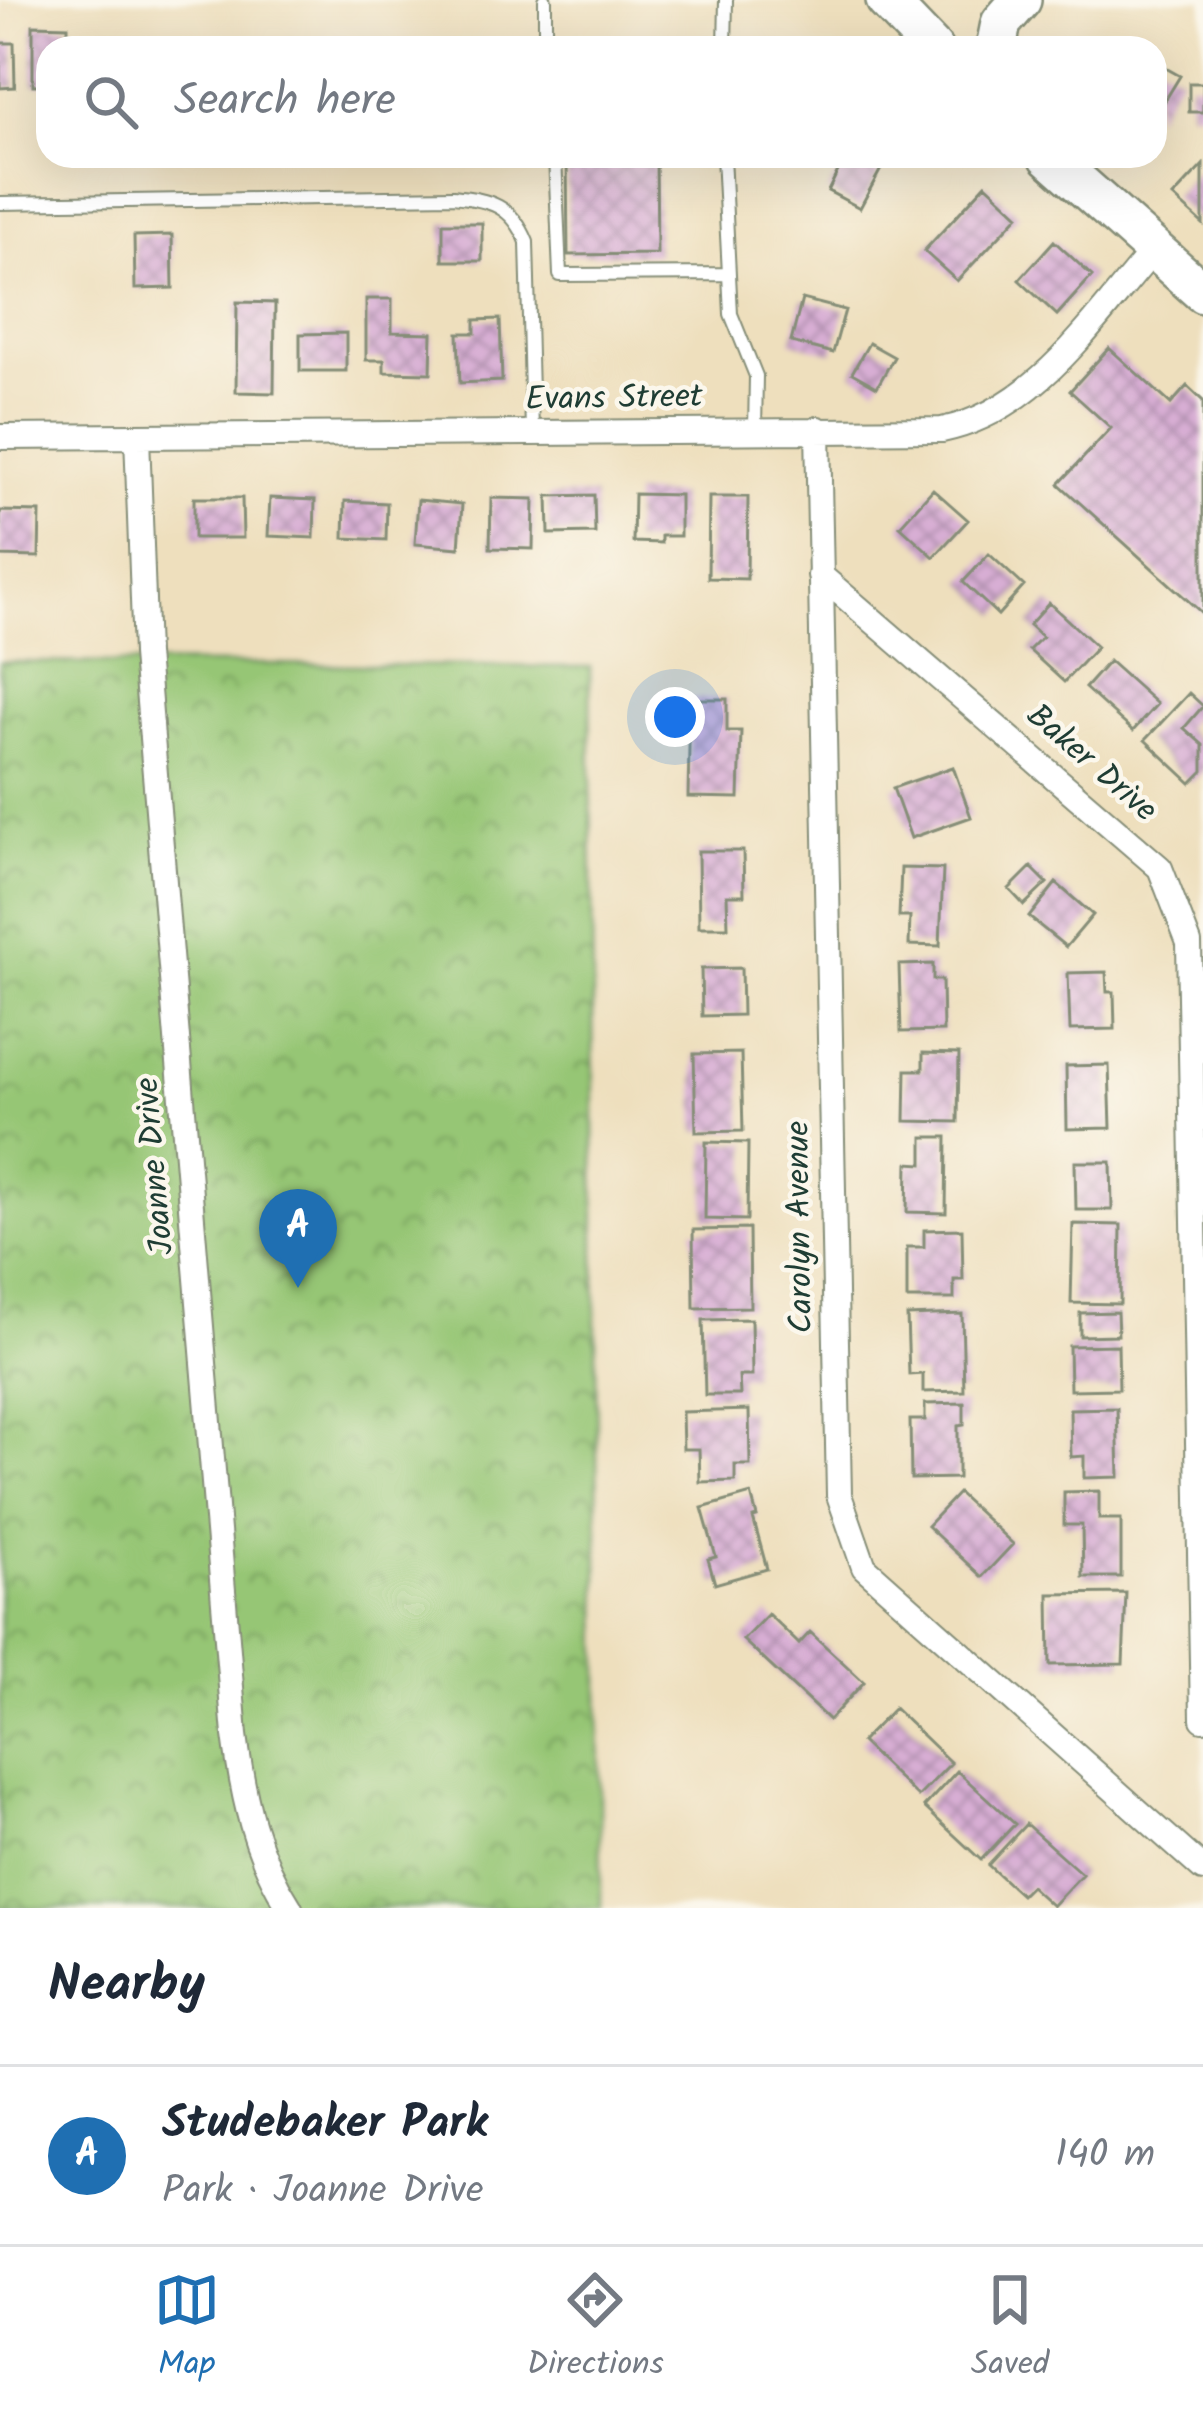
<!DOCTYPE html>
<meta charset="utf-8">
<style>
body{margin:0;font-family:Kalam,sans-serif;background:#f6f6f7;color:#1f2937}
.you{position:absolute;left:675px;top:717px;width:42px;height:42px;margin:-30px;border:9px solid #fff;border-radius:50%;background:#1a73e8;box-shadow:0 0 0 18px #1a73e833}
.badge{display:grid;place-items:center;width:78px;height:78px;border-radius:50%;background:#1f6fb2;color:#fff;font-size:39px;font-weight:700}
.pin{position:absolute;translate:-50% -99px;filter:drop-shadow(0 3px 6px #0008)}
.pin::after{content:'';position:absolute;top:63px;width:42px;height:36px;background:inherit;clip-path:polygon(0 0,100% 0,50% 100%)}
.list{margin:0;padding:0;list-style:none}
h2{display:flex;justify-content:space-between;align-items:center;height:156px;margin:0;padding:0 48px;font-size:51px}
h2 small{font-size:39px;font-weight:400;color:#747a83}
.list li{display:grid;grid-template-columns:78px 1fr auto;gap:36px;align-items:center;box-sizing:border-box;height:180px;padding:0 48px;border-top:3px solid #e0e1e3}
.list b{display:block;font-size:45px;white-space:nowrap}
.list p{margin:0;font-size:39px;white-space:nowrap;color:#747a83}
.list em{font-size:39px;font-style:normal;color:#747a83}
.icon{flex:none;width:66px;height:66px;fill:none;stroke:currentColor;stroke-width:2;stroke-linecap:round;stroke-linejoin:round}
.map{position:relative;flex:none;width:1203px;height:1908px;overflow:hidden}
.search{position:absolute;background:#fff;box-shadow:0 12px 48px #0002;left:36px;right:36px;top:36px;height:132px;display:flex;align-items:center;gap:30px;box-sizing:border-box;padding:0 42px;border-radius:36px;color:#747a83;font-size:45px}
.sheet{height:336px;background:#fff}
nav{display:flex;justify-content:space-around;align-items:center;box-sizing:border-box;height:168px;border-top:3px solid #e0e1e3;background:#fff;font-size:33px;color:#747a83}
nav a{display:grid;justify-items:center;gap:6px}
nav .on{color:#1f6fb2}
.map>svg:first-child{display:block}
.park{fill:url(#park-crowns);stroke:#5a8254;stroke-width:3}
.building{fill:url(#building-cross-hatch)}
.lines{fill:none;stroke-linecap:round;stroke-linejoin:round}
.service-casing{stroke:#868e78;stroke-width:16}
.minor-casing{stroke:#868e78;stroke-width:28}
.primary-casing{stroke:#868e78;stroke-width:44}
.service{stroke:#fff;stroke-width:12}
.minor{stroke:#fff;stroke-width:24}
.primary{stroke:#fff;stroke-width:39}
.labels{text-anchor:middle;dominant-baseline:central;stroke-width:9;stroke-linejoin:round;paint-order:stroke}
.street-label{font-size:33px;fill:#1f3d34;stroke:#fbf7ec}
</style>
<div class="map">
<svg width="1203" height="1908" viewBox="0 0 1203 1908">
<defs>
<pattern id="park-crowns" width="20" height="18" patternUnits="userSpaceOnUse" patternTransform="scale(3)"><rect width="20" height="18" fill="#96c675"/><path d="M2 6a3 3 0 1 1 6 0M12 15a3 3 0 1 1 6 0" fill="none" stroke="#7aa261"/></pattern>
<pattern id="building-cross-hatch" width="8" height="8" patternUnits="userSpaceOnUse" patternTransform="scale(3)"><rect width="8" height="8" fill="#d8aed4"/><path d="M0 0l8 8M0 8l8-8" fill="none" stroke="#af8fad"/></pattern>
</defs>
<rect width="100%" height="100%" fill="#fbf7ec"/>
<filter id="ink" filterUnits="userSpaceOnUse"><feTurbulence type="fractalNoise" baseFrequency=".00833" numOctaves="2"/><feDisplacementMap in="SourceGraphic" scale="24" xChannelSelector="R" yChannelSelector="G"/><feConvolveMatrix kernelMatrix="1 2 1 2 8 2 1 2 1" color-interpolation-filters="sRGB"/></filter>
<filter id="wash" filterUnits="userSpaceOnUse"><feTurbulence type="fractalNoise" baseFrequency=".004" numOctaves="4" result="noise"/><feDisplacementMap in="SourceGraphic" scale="48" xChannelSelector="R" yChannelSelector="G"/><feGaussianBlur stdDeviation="2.7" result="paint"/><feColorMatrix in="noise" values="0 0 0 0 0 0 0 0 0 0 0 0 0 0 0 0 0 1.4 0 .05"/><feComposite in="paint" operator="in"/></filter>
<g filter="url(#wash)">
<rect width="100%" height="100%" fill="#eedfbd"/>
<path class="park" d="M0,662l590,5 11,1241h-601z"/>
<g id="blocks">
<path class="building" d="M33,25l35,1v16h10v6h-30v37h-15z
M161,41v7h-40v-6z
M654,41v7h-89v-6z
M0,43h14l1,44 -15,1z
M1155,62l25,14 -25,41z
M1189,83h14v29h-14z
M567,156h89l1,98 -89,1z
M815,156h73l-28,52 -32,-17 11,-22z
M1203,165v59l-30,-27z
M986,184l33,31 -62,66 -33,-30z
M443,223h39v38h-39z
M172,235l1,53 -38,1 -1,-53z
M1054,241l38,35 -35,39 -38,-35z
M366,299h26v33l40,1 -1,40 -47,-1v-12h-18z
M802,299l43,11 -12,43 -42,-11z
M237,302l38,1 -1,90 -38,-1z
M500,319l2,62 -42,2 -2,-50h17v-13z
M346,333v38h-46v-37z
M869,343l25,14 -17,30 -25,-14z
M1109,348l62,56 16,-18 16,15v213l-144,-130 52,-56 -41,-37z
M933,489l35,31 -34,37 -34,-31z
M634,494l46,1v41h-19v7l-28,-1z
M594,495l1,38 -46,1 -1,-38z
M709,497h39l-1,82 -39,-1z
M194,498h48l1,40h-49z
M270,498l45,2 -1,38 -46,-2z
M491,498l43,1 -1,50 -43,-1z
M418,500l44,4 -3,44 -44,-4z
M345,501l42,2 -1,37 -42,-2z
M0,511l40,1 -1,45 -39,-1z
M989,554l35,32 -26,29 -35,-33z
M1049,603l48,44 -33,35 -35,-32 13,-13 -13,-12z
M1109,661l48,43 -24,27 -48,-43z
M1189,693l14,13 -19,22 19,17v26l-12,12 -46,-43z
M690,699h37v32h14l-2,67 -51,-1z
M953,767l18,50 -60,21 -18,-50z
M698,851h45l1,44h-17l1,32h-29z
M1031,867l16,16 -23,22 -15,-16z
M901,868l42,1 -3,77 -31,-1 1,-28h-11z
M1056,883l37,32 -27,32 -37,-30z
M933,964v16h9l1,51 -42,1 -2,-67z
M741,968l1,47 -40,1 -1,-47z
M1106,972l1,20h7l1,37 -45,1 -2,-57z
M741,1053l2,78 -47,1 -2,-78z
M923,1053l36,1 -1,68 -53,-1 1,-51h17z
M1109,1065l2,63 -44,1 -1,-63z
M923,1137h24l-1,76 -39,-1 1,-49 15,1z
M706,1142l42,1 -1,77 -42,-1z
M1075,1162h36l1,48h-36z
M1073,1224l48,1 -1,79 -49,-1z
M749,1229l1,78 -56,1 -1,-78z
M962,1229l1,51h-9v19h-47v-52h17v-17z
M1117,1312l1,23 -38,1v-23z
M962,1314l2,77 -41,1v-18l-14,1 -2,-59z
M751,1319l1,57h-13l1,19h-35l-2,-75z
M1118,1345l1,44 -49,1 -1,-44z
M964,1403v22l-6,1v52l-47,1 -1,-59h15v-16z
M1117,1408l2,69 -35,1v-22l-13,1 -1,-48z
M749,1410l1,55h-15v16l-35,1 -1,-33h-16l-1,-37z
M1099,1491v28h22v58h-38l-1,-52h-18v-33z
M958,1493l55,51 -31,33 -55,-51z
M751,1494l6,23 -4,1 14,51 -52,15 -7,-25 8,-2 -14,-49z
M1126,1593l-3,71 -73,1 -1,-71z
M768,1614l31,30 11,-12 54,50 -35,38 -86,-80z
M894,1708l57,55 -33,34 -57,-55z
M957,1771l58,53 -34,36 -57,-53z
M1026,1824l56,50 -30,32 -22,-20 -9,9 -33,-30z"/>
</g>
</g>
<g filter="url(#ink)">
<use href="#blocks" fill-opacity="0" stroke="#868e78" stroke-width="3"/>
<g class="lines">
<g class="service-casing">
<path id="service" d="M545,0v48
M725,48l1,-48
M555,156l5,119 169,-1
M723,156l8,158 25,62 -1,54
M0,203l453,-7c37,4 59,9 74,46l5,190"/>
</g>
<g class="minor-casing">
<path id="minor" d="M818,429l21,1066 25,72 339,302
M137,436l8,218 90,1081c8,62 20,120 55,173
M0,437l942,-7c95,-19 152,-112 213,-181
M820,575l340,293 29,75 14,776"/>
</g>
<g class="primary-casing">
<path id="primary" d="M886,0l46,48
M996,48l5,-25 20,-23
M1049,156l154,137"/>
</g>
<use href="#service" class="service"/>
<use href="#minor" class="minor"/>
<use href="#primary" class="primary"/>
</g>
</g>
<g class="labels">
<g class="street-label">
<text transform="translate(614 399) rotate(-1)">Evans Street</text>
<text transform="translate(1091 764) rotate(41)">Baker Drive</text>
<text transform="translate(156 1166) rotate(-95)">Joanne Drive</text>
<text transform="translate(801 1227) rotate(-91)">Carolyn Avenue</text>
</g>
</g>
</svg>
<div class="you"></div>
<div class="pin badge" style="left:298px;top:1288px">A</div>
<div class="search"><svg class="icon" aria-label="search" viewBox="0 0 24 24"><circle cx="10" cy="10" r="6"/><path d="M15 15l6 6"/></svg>Search here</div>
</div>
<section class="sheet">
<h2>Nearby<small></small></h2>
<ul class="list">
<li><span class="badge">A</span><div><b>Studebaker Park</b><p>Park · Joanne Drive</p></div><em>140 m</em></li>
</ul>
</section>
<nav>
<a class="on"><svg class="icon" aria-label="map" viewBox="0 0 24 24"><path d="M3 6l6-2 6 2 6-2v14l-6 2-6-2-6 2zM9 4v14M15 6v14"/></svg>Map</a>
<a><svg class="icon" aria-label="directions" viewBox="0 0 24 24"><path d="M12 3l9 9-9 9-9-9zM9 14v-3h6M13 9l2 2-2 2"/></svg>Directions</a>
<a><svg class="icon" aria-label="saved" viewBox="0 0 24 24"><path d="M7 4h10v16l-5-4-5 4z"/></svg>Saved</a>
</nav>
